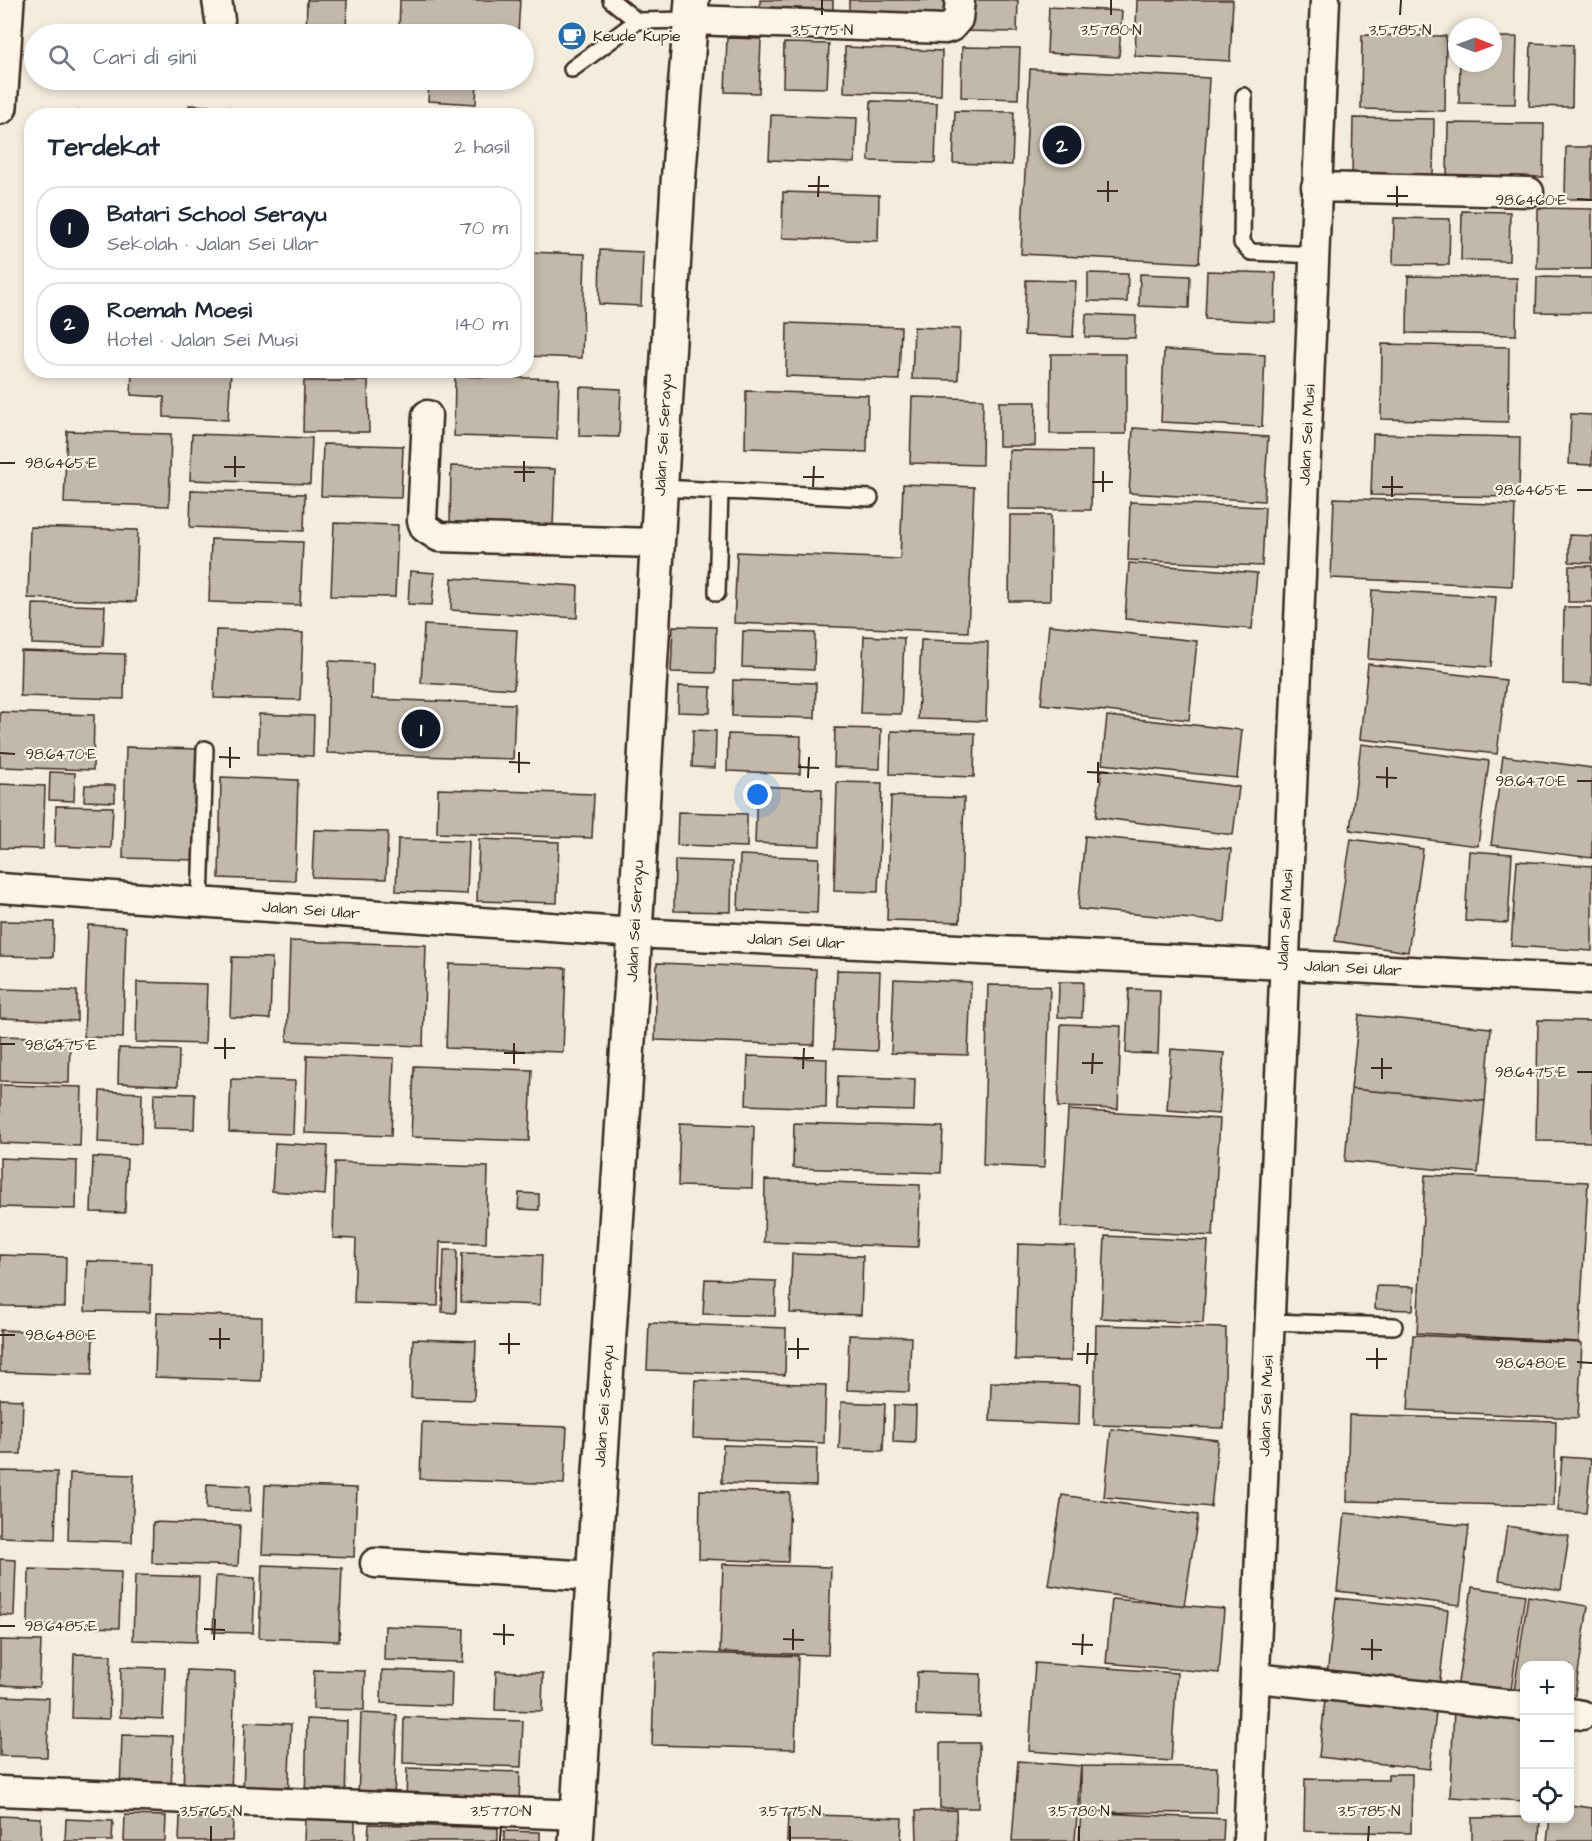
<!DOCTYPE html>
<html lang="id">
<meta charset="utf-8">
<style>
body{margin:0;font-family:"Architects Daughter",sans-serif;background:#f6f6f7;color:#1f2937}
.controls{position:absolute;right:18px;bottom:18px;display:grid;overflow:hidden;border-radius:12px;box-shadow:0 3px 9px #0003}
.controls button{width:54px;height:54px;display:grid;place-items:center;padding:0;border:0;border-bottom:2px solid #e0e1e3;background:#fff;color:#1f2937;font:30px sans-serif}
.compass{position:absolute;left:1448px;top:18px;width:54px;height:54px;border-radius:50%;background:#fff;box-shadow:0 3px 9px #0003;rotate:91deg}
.you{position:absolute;left:758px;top:795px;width:21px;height:21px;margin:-15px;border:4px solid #fff;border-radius:50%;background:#1a73e8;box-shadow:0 0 0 9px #1a73e833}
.badge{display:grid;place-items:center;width:39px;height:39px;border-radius:50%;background:#111827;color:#fff;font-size:20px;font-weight:700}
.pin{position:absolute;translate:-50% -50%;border:3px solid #fff;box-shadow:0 2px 6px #0006}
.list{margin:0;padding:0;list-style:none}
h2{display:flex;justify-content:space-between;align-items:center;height:78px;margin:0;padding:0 24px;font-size:26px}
h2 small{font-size:20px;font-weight:400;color:#747a83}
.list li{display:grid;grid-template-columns:39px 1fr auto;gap:18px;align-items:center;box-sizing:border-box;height:84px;margin:0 12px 12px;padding:0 12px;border:2px solid #e0e1e3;border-radius:24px}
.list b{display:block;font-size:22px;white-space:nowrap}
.list p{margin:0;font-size:20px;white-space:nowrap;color:#747a83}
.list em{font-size:20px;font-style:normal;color:#747a83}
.icon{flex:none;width:33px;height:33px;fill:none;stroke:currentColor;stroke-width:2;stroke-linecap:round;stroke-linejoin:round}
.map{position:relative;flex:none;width:1592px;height:1841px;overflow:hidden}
.search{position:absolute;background:#fff;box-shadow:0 3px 9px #0003;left:24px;top:24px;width:510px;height:66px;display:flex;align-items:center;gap:15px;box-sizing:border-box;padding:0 21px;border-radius:33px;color:#747a83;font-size:22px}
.panel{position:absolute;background:#fff;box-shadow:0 3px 9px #0003;left:24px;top:108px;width:510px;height:270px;border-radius:24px}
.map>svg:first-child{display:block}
.building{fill:#c3b9aa;stroke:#3b2a1e;stroke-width:1.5}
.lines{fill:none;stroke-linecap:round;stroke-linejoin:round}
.service-casing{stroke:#3b2a1e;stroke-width:20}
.minor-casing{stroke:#3b2a1e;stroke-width:33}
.tertiary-casing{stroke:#3b2a1e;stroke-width:38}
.service{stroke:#fcf5e5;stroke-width:15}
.minor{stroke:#fcf5e5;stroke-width:28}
.tertiary{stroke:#fcf5e5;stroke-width:33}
.ticks{fill:none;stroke:#3b2a1e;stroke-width:2}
.labels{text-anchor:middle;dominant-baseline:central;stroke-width:4.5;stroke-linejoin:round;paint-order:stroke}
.poi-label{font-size:16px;fill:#3b2a1e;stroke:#fcf5e5;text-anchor:start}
.street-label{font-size:16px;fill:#3b2a1e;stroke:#fcf5e5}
.ticks-label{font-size:15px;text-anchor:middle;fill:#3b2a1e;stroke:#fcf5e5;stroke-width:4.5;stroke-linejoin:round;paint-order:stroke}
</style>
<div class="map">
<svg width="1592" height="1841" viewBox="0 0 1592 1841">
<rect width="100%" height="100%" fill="#f4eddd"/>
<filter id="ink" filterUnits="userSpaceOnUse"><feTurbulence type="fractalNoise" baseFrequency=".0167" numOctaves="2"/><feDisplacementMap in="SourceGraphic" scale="12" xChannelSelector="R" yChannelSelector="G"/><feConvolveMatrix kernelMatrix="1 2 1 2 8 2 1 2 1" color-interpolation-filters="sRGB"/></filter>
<g filter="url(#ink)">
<path class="building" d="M307,0h40l-1,34h-40z
M400,0h120l-2,34h-119z
M760,0h73v16l-73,-3z
M849,0h95l-1,25 -94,-3z
M962,0h56l-1,32 -56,-1z
M1137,0h96l-3,61 -95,-5z
M1049,7l73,4 -3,46 -72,-4z
M1362,35l84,1 -1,75 -84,-2z
M1493,37h24l-2,67 -56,-1 1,-40h33z
M727,38l34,1 -2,54 -34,-1z
M784,43l45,1 -2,44 -44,-1z
M1531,43l42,2 -1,62 -43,-1z
M845,47l97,4 -1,44 -97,-3z
M962,47l58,1 -2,51 -57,-2z
M1030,69l179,9 -10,185 -178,-9z
M248,80h96v7l-96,-3z
M429,80h48l-1,24 -48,-3z
M871,101l66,2 -2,60 -66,-2z
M189,105l40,2 -1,9h-39z
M77,111l75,5h-75z
M955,111l59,1 -2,53 -59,-2z
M771,115l86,3 -2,45 -86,-3z
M1353,118l81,1 -1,56 -81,-1z
M1448,123l96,1 -1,53 -96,-2z
M1566,147h26v52h-27z
M783,192l96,3 -1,46 -96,-3z
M1538,208l54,1v60h-55z
M1462,211l48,1 -1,49 -48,-1z
M1394,218l56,1 -1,46 -56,-1z
M600,250l43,2 -2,54 -42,-2z
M526,252l59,2 -3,104 -56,-2z
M1207,271l69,2 -1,49 -70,-3z
M1088,273l40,1 -1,28 -39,-1z
M1140,274l50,2 -1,32 -50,-2z
M1408,276l109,2 -1,57 -109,-2z
M1537,277l55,1v35l-56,-1z
M1026,280l50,1 -3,56 -49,-2z
M1086,314l50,2 -1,22 -50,-1z
M787,323l114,4 -2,53 -113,-4z
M914,327l46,2 -2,51 -46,-1z
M1382,344l127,3 -1,75 -127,-3z
M1164,350l101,5 -3,72 -101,-5z
M1051,354h75v80h-76z
M127,370h104l-3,50 -64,-3v-20l-33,-2 1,-24z
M455,376l104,3 -2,60 -103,-3z
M304,381h64l1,51h-66z
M580,387l41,2 -2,48 -40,-1z
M746,391l122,4 -1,57 -122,-4z
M912,397l71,2 -1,66 -72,-2z
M999,402h37l-1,44h-36z
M1571,414l21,1v50l-23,-1z
M1133,428l135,9 -4,64 -135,-8z
M67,431l104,3 -2,72 -105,-3z
M192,434l120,4 -2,46 -120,-4z
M1373,434l147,3 -1,60 -148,-2z
M323,444l80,2 -2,52 -80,-2z
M1009,450l83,1 -1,59 -83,-1z
M451,466l104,3 -2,60 -103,-4z
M903,484l71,3 -6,145 -234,-9 3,-71 163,7z
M191,490l114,4 -1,37 -114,-4z
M1334,498l181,7 -3,81 -181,-8z
M1130,502l135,5 -3,59 -134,-6z
M1010,515h41l-1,86h-41z
M334,523l64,2 -3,72 -64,-1z
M30,527l108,3 -2,72 -108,-4z
M1569,535l23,1v27l-23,-1z
M211,539l92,3 -3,63 -91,-3z
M1129,563l128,10 -5,56 -127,-10z
M1569,566h23v36h-24z
M410,571l25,2 -3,32 -24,-1z
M452,578l126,8 -1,32 -126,-8z
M1372,590l124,7 -5,70 -123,-8z
M33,604l72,2 -2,40 -71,-2z
M1564,607h28v78l-29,-1z
M424,625l93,5 -3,59 -93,-6z
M1049,625l148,16 -8,79 -148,-16z
M673,626l43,1 -1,46 -44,-1z
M216,630l87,3 -3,67 -86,-2z
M743,631l72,2 -1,37 -72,-3z
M864,636l40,2 -3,76 -40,-1z
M921,640l67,2 -2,79 -68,-2z
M21,651l104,3 -1,45 -104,-3z
M329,661l44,2 -1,36 143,5 -2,55 -186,-6z
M1368,664l138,16 -9,74 -137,-15z
M733,680l83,3 -1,35 -83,-2z
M679,686l32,1 -1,26 -32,-1z
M0,712l94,3 -1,55 -93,-3z
M259,714l55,2 -1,40 -55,-2z
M1107,716l135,14 -5,48 -135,-14z
M835,728l46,1 -1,40 -46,-2z
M693,730l23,1 -1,37 -23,-1z
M891,731l84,2 -1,44 -84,-3z
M728,734l73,2 -1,38 -73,-3z
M1361,744l128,17 -11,85 -128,-16z
M126,747l72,2 -3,111 -72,-2z
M1503,756l89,12v90l-101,-13z
M1102,769l137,18 -6,48 -137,-18z
M50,772l25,1 -1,28 -25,-1z
M221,777l77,3 -3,101 -76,-3z
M837,782l45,1 -4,109 -44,-1z
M0,784l45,2 -2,63 -43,-1z
M85,785h30v17l-31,-1z
M757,786l65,3 -2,57 -65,-3z
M438,789l156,5 -2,44 -155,-5z
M891,796l73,2 -4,124 -73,-2z
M56,806l57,1 -2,41 -56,-2z
M678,812l69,2v33l-70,-2z
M314,830l74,2 -2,47 -74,-2z
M1085,836l146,13 -6,73 -147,-13z
M398,839l71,2 -2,53 -71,-3z
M479,839l80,3 -2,61 -80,-2z
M1351,839l72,10 -15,103 -73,-11z
M1469,851l43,3 -4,69 -43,-2z
M740,855l79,3 -2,55 -79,-3z
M675,860l57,2 -1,50 -57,-1z
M1517,861l75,5v85l-81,-5z
M0,921l54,1 -1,35 -53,-1z
M88,925l38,2 -3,111 -39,-1z
M290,941l136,4 -3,101 -136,-5z
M232,957l40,1 -2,61 -40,-2z
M657,963l159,6 -2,76 -159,-5z
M449,964l117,4 -3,84 -117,-4z
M837,970l43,1 -3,80 -43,-2z
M894,979l77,3 -3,73 -77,-2z
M137,982l70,2 -2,60 -69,-2z
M1059,982h24l-1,36 -24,-1z
M988,985l62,1 -6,182 -61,-3z
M0,989l77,2v30l-77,-3z
M1129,989l31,1 -2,64 -32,-1z
M1359,1015l132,13 -6,73 -134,-12z
M1538,1020l54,1v121l-56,-1z
M1061,1024l60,2 -3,83 -60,-2z
M0,1036l70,2 -1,45 -69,-2z
M119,1048l60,2 -1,36 -60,-3z
M1171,1049l53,4 -5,61 -52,-4z
M307,1055l87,3 -3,78 -86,-3z
M748,1056l79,3 -1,49 -80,-3z
M414,1066l118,4 -3,71 -118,-4z
M838,1076l77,3 -1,32 -77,-2z
M231,1079l64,2 -2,53 -64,-2z
M0,1085l82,2 -2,59 -80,-3z
M1351,1089l134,12 -7,72 -133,-12z
M100,1091l42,2 -1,51 -43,-2z
M154,1093l41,1 -1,35 -41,-1z
M1068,1110l152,9 -7,117 -152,-9z
M680,1123l74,3 -2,62 -74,-2z
M794,1123l149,4 -2,46 -148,-5z
M275,1143l53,3 -3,49 -53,-4z
M93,1157l34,2 -2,54 -34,-1z
M0,1158l77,3 -1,48 -76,-2z
M335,1162l153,5 -2,76 -46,-1 -2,64 -84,-3 2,-64 -23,-1z
M1425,1175l163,7 -9,160 -162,-9z
M765,1180l155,5 -2,62 -154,-5z
M519,1193l20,1v16l-21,-1z
M1105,1236l103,5 -5,82 -102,-5z
M1018,1244l57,2 -4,115 -56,-1z
M444,1250h13l-1,63 -14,-1z
M462,1253l80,2 -2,50 -79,-3z
M792,1254l71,2 -2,59 -71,-2z
M0,1255l66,2 -1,50 -65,-1z
M87,1261l64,2 -1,49 -65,-1z
M705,1279l71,2 -1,35 -72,-2z
M1376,1286l38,1 -1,23 -38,-1z
M157,1313l105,4 -1,64 -106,-4z
M649,1323l137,5 -1,47 -138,-5z
M1096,1325l130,3 -2,100 -130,-3z
M0,1330l93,4 -1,41 -92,-3z
M849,1335l62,2 -2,55 -62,-2z
M1413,1335l169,8 -4,75 -170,-8z
M413,1339l63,2 -2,59 -63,-2z
M695,1380l131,5 -2,58 -131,-5z
M991,1382l89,3 -1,40 -89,-4z
M0,1399l23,1 -2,54h-21z
M841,1402l44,2 -2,47 -44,-2z
M894,1405l22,1 -1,37 -22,-1z
M1349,1415l207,6 -2,85 -207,-5z
M422,1422l145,5 -3,57 -144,-5z
M1111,1429l107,11 -7,67 -107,-10z
M723,1445l94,3 -1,38 -94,-3z
M1562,1457l29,2 -5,54 -28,-2z
M0,1471l57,1 -2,67 -55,-2z
M70,1473l64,2 -2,67 -64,-2z
M207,1484l43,2v25l-44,-2z
M265,1485l92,3 -3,69 -92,-3z
M700,1490l90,3 -2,69 -89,-3z
M1062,1495l136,20 -14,91 -136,-21z
M1345,1513l124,13 -9,79 -123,-14z
M153,1522l87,3 -2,41 -86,-3z
M1507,1526l62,10 -8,54 -62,-10z
M0,1559l16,1 -2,56 -14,-1z
M723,1564l108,3 -3,88 -108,-3z
M262,1565l80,3 -3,73 -80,-3z
M29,1569l92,3 -2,56 -91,-3z
M135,1575l64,2 -2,65 -64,-2z
M216,1576l39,2 -2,55 -40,-1z
M1472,1587l53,8 -15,102 -53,-8z
M1528,1596l60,10 -15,101 -3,-1v-40h-46v34l-11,-2z
M1336,1598l112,12 -9,78 -112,-13z
M1112,1599l112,10 -5,64 -113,-10z
M385,1626l79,3 -1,33 -79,-2z
M0,1640l41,1 -2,46 -39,-2z
M655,1652l143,4 -3,93 -143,-4z
M74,1654l37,1 -2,64 -37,-1z
M1035,1663l142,10 -6,88 -142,-10z
M121,1667l44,1 -2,51 -43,-2z
M187,1670l48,2 -4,122 -48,-2z
M314,1670l51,1 -1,39 -51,-1z
M382,1670l70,2 -1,34 -70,-3z
M496,1671l47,2 -1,38 -47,-1z
M917,1672l64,2 -1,43 -64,-2z
M1326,1691l111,11 -7,67 -111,-12z
M0,1696l49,2 -2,59 -47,-1z
M1454,1709l70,3v89l-74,-4z
M361,1713l36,2 -3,86 -36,-1z
M404,1717l119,4 -2,46 -118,-4z
M307,1719l40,2 -2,80 -40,-1z
M245,1722l46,2 -3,75 -45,-2z
M122,1735l51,1 -2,55 -51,-1z
M940,1743h39v65h-39z
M1018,1761l63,5 -6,75h-63z
M1081,1766l136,1 -1,46 -135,-1z
M407,1768l113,4 -1,34 -113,-4z
M1388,1774h24l-1,59 -107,-2 1,-52 83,1z
M1570,1805l22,3v33h-45l3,-23h20z
M956,1810l1,31h-40l-1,-30z
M1081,1812l143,7 -1,22h-144z
M788,1814l114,4 -1,23h-114z
M125,1815l41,1 -1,25h-41z
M0,1816l41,2v23h-41z
M180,1817l53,2 -1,22h-53z
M1524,1817l16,1 -1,23h-67v-23z
M66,1819l47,2 -1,20h-47z
M305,1819l50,2v20h-51z
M369,1824l129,4v13h-130z
M504,1831l36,1v9h-36z"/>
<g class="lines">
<g class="service-casing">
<path id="service" d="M611,0l26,21 54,-1
M572,69l65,-48
M1244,96l-2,147 9,9 64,3
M659,488l211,10
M717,593l3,-102
M200,902l5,-153
M1269,1322l125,4"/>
</g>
<g class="minor-casing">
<path id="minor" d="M217,0l3,20
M691,20l254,9 6,-2 7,-8 2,-19
M1316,187l213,5
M427,415l-5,106 3,7 14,9 217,6
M0,888l635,45 957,47
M375,1563l219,13
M1256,1678l268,28
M1570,1713l12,2
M0,1791l578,24
M1248,1841l77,-1841"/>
</g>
<g class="tertiary-casing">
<path id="tertiary" d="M0,107l7,-107
M576,1841l59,-908 43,-749 14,-184"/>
</g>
<use href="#service" class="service"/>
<use href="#minor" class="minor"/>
<use href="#tertiary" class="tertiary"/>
</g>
</g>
<path class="ticks" d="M822,15v-15M1111,15v-15M1400,15l1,-15M808,186h21M1097,191h21M1387,196h21M818,197l1,-21M1577,199l15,1M1108,202v-21M1397,207v-21M0,463h15M224,467h21M514,472h21M235,477v-21M803,477h21M524,482v-21M1092,482h21M813,487l1,-21M1382,487h21M1577,490h15M1103,492v-21M1392,497v-21M0,753l15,1M219,757l21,1M509,762l21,1M798,767l21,1M230,768v-21M1087,772l21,1M519,773v-21M1376,777l21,1M808,778l1,-21M1577,781h15M1098,783v-21M1387,788v-21M0,1044h15M214,1048h21M504,1053h21M793,1058h21M225,1059v-21M1082,1063h21M514,1064v-21M1371,1068h21M803,1069l1,-21M1577,1072h15M1092,1074l1,-21M1382,1079v-21M0,1335h15M209,1339h21M499,1344h21M220,1349v-21M788,1349h21M509,1354v-21M1077,1354h21M798,1359v-21M1366,1359h21M1577,1362l15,1M1087,1364l1,-21M1377,1369v-21M0,1626h15M204,1629l21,1M493,1634l21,1M783,1639l21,1M214,1640l1,-21M1072,1644l21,1M504,1645v-21M1361,1649l21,1M793,1650v-21M1082,1655l1,-21M1372,1660v-21M211,1841v-15M500,1841l1,-15M790,1841v-15M1079,1841v-15M1368,1841l1,-15"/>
<defs>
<g id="cafe-disc" transform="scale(1.5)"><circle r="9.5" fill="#1f6fb2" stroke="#fcf5e5"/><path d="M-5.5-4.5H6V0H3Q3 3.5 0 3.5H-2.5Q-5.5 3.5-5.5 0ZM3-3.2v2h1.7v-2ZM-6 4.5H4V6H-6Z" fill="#fff"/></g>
</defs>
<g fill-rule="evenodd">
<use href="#cafe-disc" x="572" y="36"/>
</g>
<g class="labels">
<g class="poi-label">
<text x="593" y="36">Keude Kupie</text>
</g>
<g class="street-label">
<text transform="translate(663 435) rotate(-87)">Jalan Sei Serayu</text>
<text transform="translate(1307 435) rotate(-87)">Jalan Sei Musi</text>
<text transform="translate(311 910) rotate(4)">Jalan Sei Ular</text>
<text transform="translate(1285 920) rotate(-87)">Jalan Sei Musi</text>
<text transform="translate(635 921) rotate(-87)">Jalan Sei Serayu</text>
<text transform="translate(796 941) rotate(3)">Jalan Sei Ular</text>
<text transform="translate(1353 968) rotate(3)">Jalan Sei Ular</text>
<text transform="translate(604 1406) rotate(-86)">Jalan Sei Serayu</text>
<text transform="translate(1266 1406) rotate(-88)">Jalan Sei Musi</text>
</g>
</g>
<g class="ticks-label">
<text x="822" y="35">3.5775°N</text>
<text x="1111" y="35">3.5780°N</text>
<text x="1400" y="35">3.5785°N</text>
<text x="1531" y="205">98.6460°E</text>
<text x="61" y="468">98.6465°E</text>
<text x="1531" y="495">98.6465°E</text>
<text x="61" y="759">98.6470°E</text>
<text x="1531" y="786">98.6470°E</text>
<text x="61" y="1050">98.6475°E</text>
<text x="1531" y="1077">98.6475°E</text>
<text x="61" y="1340">98.6480°E</text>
<text x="1531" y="1368">98.6480°E</text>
<text x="61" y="1631">98.6485°E</text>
<text x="211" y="1816">3.5765°N</text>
<text x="501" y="1816">3.5770°N</text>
<text x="790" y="1816">3.5775°N</text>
<text x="1079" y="1816">3.5780°N</text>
<text x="1369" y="1816">3.5785°N</text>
</g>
</svg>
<div class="controls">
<button>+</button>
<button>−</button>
<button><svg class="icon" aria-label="locate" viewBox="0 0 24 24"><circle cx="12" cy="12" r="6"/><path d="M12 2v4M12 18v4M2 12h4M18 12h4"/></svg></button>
</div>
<svg class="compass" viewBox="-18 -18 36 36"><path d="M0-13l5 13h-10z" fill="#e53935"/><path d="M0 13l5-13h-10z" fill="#747a83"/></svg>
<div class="you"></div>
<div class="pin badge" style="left:421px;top:729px">1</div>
<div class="pin badge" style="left:1062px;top:145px">2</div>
<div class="search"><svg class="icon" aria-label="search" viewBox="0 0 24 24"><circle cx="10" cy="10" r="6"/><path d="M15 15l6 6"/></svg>Cari di sini</div>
<section class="panel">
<h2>Terdekat<small>2 hasil</small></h2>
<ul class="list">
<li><span class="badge">1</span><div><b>Batari School Serayu</b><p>Sekolah · Jalan Sei Ular</p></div><em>70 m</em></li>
<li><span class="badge">2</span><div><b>Roemah Moesi</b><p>Hotel · Jalan Sei Musi</p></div><em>140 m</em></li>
</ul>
</section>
</div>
